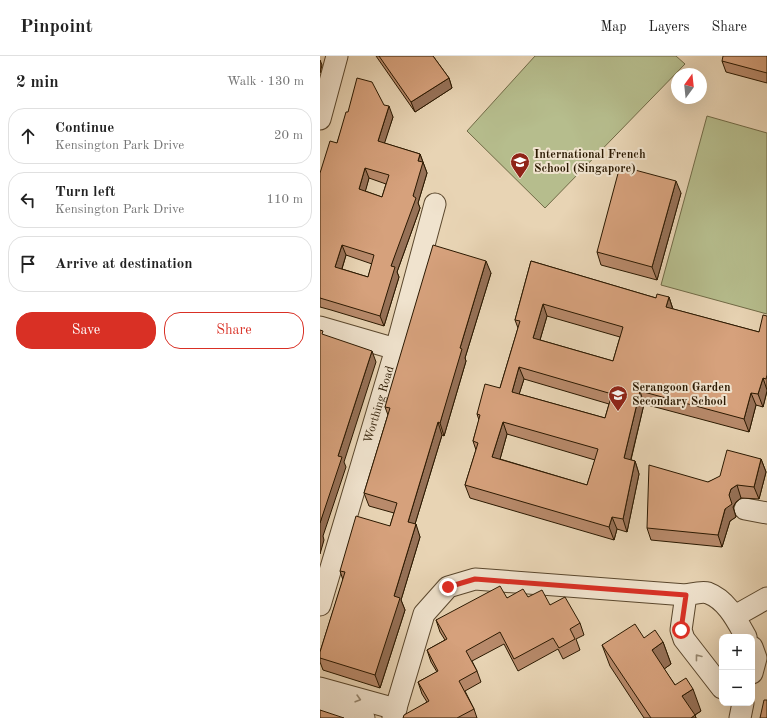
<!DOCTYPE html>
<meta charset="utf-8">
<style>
body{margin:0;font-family:"Old Standard TT",serif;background:#f6f6f6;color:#222}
.controls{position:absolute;right:12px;bottom:12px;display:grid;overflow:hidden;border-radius:8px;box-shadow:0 4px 16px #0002}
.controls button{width:36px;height:36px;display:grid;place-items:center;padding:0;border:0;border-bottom:1px solid #e0e0e0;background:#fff;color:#222;font:20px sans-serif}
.compass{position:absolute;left:351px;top:12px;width:36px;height:36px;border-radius:50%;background:#fff;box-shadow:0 4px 16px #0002;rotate:15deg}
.stop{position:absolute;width:12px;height:12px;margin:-9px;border:3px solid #d93025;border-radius:50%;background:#fff}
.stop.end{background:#d93025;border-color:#fff;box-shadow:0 1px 4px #0008}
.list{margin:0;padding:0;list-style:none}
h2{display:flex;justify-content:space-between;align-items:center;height:52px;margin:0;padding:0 16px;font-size:17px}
h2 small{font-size:13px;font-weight:400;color:#767676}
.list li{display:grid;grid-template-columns:26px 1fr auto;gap:12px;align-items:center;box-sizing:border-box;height:56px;margin:0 8px 8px;padding:0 8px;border:1px solid #e0e0e0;border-radius:16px}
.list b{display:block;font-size:15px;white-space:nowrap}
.list p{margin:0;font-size:13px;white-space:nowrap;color:#767676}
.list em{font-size:13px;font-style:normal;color:#767676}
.actions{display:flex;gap:8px;padding:12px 16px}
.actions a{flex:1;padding:9px 0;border:1px solid #d93025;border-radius:16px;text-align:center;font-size:14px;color:#d93025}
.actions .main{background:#d93025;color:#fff}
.icon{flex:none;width:22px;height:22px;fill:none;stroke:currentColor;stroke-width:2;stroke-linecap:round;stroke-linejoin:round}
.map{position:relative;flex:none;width:447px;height:662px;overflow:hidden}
header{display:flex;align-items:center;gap:24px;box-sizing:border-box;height:56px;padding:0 20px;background:#fff;border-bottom:1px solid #e0e0e0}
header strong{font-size:19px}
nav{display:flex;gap:22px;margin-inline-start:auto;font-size:14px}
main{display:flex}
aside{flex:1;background:#fff}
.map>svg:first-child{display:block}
.green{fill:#b6bd8d;stroke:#706a46}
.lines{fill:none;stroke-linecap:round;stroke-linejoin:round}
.minor-casing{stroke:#5a472d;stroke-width:23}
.minor{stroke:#f0e3ce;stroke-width:21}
.wall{fill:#b88a6b;stroke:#2a1800;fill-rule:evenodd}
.shaded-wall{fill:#967157;stroke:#2a1800}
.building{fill:#d6a17c;stroke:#2a1800;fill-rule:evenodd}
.oneway{stroke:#978871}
.route{stroke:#d93025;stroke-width:5}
.labels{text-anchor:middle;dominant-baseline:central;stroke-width:4;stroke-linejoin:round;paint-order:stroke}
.poi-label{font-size:12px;font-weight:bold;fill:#2a1800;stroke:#f0e3ce;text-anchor:start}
.street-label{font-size:12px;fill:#2a1800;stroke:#f0e3ce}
</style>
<header>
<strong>Pinpoint</strong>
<nav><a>Map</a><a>Layers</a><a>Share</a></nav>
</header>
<main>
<aside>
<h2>2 min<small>Walk · 130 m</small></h2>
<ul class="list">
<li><svg class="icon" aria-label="ahead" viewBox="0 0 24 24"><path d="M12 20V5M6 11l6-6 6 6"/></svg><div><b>Continue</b><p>Kensington Park Drive</p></div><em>20 m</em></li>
<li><svg class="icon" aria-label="left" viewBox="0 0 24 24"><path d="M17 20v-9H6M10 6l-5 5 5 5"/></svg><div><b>Turn left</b><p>Kensington Park Drive</p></div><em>110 m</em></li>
<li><svg class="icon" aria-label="arrive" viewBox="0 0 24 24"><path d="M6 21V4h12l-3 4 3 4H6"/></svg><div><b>Arrive at destination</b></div></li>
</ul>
<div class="actions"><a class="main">Save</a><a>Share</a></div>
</aside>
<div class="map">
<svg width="447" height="662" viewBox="0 0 447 662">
<rect width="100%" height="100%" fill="#e8d4b4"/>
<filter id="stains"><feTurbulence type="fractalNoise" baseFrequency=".005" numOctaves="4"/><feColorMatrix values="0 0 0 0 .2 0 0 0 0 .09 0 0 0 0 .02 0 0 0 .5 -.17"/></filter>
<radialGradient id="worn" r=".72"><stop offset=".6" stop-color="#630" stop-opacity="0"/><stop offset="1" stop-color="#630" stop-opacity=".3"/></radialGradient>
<path class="green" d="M215,0h141l9,8 -140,144 -78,-77z
M387,60l60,17v181l-106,-29z"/>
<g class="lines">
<g class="minor-casing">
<g id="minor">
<path d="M0,63l17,-63"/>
<path d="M0,271l76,22"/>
<path d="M425,453l22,4"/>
<path id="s1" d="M0,549l76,-256 39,-145"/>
<path d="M415,560l32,-18"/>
<path d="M432,591l4,11 -4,15"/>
<path d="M0,632l76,21"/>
<path d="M402,632l-38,-49 -3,-9 5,-35c6,-1 16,-4 22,-2 19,7 29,28 38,44"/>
<path d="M0,648l44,14"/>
<path d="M73,662l31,-104 24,-27 27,-8 211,16"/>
<path d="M420,662l3,-15"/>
</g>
</g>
<use href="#minor" class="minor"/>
</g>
<path class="wall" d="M56,0h57l16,22 3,10 -37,24z
M447,0v27l-41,-11 -4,-11z
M64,49l9,12 -9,26 36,11 7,19 -9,30 2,5 -23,64 2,5 -15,49 -53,-16 -11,-3v-134l17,-30 11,-31zM49,122l17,6 -4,13 -17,-6zM26,199l26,9 -4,13 -26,-8z
M361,137l-24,87 -56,-15 -4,-13z
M211,205l125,37 13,-1 4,12 86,23 8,-16v75l-4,16 -7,-2 -7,27 -105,-28 -13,56 4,1 4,13 -12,58 -10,-3 -3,11 -144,-42 -5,-13 11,-35 -3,-9 6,-21 -2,-6 23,-26 18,-60 -3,-8zM227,260l73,21 -7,24 -73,-21zM204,323l85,25 -4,14 -86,-24zM187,378l88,26 -8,25 -87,-26z
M171,217l-26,85 1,3 -22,75 -2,-1 -27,89 5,13 -19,63 4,10 -25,78 -57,-18 -3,-8v-10l23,-72 -3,-9 50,-45 4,-13 -25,-7 -5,-13 24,-78 -3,-8z
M441,403l5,13 -7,27 -18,-1 -5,4 -3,5 3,10 -6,4 -8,26 -71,-7 -4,-12 61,-46z
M208,541l22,8 30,18 4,12 -8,4 4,11 -17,9 -5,-10 -40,22 -14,-27 -32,17 5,10 4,11 -16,9 9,18 3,9h-74l24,-16 -5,-8 -4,-12 19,-10 -6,-10 -4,-12 18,-10 -5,-8 -4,-12 71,-22z
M324,582l19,4 8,22 -7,5 11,16 26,26 -6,4 1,3h-52l-34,-52 -8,-21z"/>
<path class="shaded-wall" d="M0,4l2,5 -2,8z
M129,22l3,10 -37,24 -4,-10z
M69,50l4,11 -11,34 -4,-10z
M100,98l7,19 -9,30 2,5 -23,64 2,5 -15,49 -4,-10 11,-50 22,-70 5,-35z
M45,112l4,10 -6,22 -4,-11z
M356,125l5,12 -24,87 -5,-13z
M22,189l4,10 -7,23 -4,-11z
M166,205l5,12 -26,85 1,3 -22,75 -4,-13 20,-75z
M349,241l4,13 -7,-3z
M223,248l4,12 -10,34 -4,-12z
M52,295l4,11 -32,100 2,5 -23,69 1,4 -4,14v-31l18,-67z
M199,311l5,12 -8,25 -4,-12z
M443,322l4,12v1l-4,16 -5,-13z
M320,335l4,13 -16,67 -4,-13z
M431,337l5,12 -7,27 -5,-13z
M118,366l4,13 -30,99 -4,-12z
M183,366l4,12 -10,36 -5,-13z
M441,403l5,13 -7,27 -5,-12z
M315,405l4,13 -12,58 -4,-13z
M417,429l4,13 -5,4 -3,5 3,10 -6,4 -8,26 -4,-12 11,-40 2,-6z
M292,461l5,12 -3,11 -5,-13z
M96,468l4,13 -19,63 4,10 -25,78 -5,-13 19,-79z
M343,586l8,22 -11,8 -8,-22z
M373,633l8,22 -11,7 -8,-22z
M375,659l1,3h-5z"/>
<path class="building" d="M59,0h54l16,22 -38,24z
M403,0h44v17l-45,-12z
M37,22l15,4 12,23 5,1 -11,35 42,13 -2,7 5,1 -10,34 3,2 -25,68 4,1 -15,49 -60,-18v-125l10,-32 7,2 9,-31h2zM45,112l24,7 -7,22 -23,-8zM22,189l32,10 -6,22 -33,-10z
M300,110l56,15 -24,86 -55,-15z
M113,189l53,16 -26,87 2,1 -22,74 -2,-1 -30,100 8,2 -22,72 6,2 -25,77 -55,-17v-6l25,-80 -5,-1 16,-55 34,10 7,-23 -33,-10 26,-85 -5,-1z
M211,205l125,37 1,-4 12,3 -3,10 93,25 4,-17 4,1v59l-1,4 -3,-1 -5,16 -7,-1 -7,26 -104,-28 -16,67 11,3 -12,58 -11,-2 -3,10 -144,-42 13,-42 -5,-2 7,-26 -3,-1 8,-30 15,4 20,-67 -5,-1zM223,248l80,23 -10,34 -80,-23zM199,311l93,27 -7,24 -93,-26zM183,366l95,27 -11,36 -95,-28z
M0,274l3,1 -1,3 50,17 -34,105 4,1 -22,66z
M407,394l34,9 -7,28 -17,-2 -6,4 -2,6 3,9 -7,5 -7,26 -71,-7 2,-63 59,17 12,-6z
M180,530l7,12 16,-9 5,8 14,-7 8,15 15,-8 15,26 -10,6 5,10 -16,9 -6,-10 -39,21 -14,-27 -34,19 11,20 -18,10 15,28 -17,9h-54l1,-3 25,-14 -11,-19 20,-11 -11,-21 20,-11 -11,-19z
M315,568l9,14 11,-8 8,12 -11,8 23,35 11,-7 7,11 -11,7 13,19 -4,3h-40l-49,-73z
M444,644h3v18h-7z
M0,654l24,8h-24z"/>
<defs><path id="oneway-chevron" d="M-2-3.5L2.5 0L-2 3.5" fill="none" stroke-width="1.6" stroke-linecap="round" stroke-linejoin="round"/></defs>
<g class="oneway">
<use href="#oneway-chevron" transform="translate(378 601) rotate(-128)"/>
<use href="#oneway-chevron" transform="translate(38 643) rotate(16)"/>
</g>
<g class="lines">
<path class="route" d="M128,531l27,-8 211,16 -5,35"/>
</g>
<defs>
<g id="school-pin" transform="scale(1)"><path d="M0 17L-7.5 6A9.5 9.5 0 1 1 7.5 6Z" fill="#8f2418" stroke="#f0e3ce"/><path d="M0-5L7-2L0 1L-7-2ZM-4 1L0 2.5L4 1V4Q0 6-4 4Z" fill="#fff"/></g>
</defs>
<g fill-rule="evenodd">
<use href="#school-pin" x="200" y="106"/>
<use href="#school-pin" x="298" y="339"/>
</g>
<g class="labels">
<g class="poi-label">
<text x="214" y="99">International French<tspan x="214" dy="14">School (Singapore)</tspan></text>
<text x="312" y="332">Serangoon Garden<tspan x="312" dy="14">Secondary School</tspan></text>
</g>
<g class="street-label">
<text stroke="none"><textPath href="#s1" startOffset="209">Worthing Road</textPath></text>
</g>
</g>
<rect width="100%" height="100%" filter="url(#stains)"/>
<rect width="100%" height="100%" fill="url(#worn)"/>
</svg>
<div class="controls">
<button>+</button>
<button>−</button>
</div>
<svg class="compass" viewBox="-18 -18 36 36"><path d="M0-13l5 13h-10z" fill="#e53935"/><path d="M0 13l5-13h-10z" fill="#767676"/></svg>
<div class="stop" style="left:361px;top:574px"></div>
<div class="stop end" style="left:128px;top:531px"></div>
</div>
</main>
